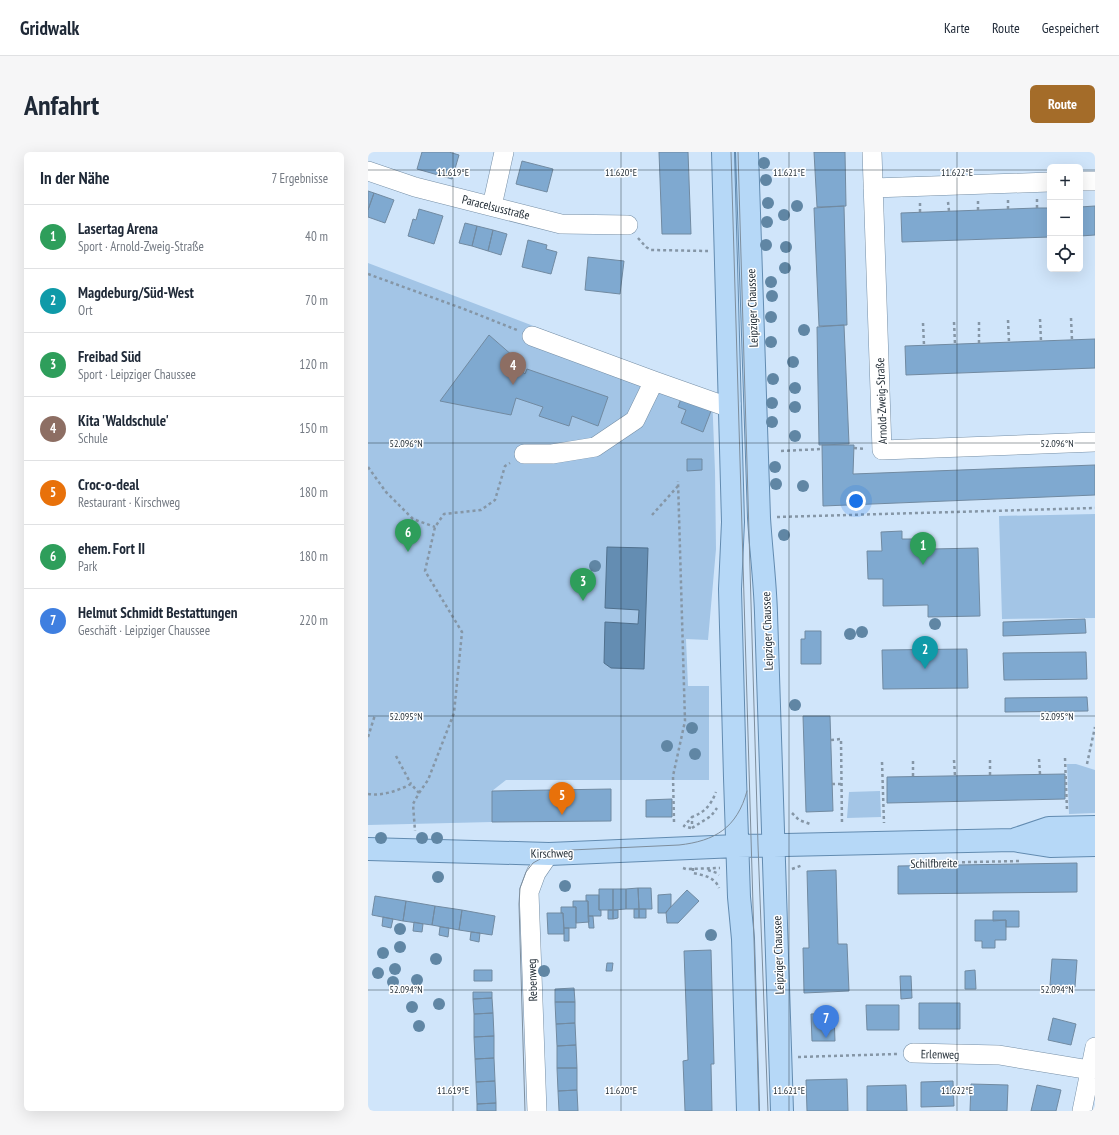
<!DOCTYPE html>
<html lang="de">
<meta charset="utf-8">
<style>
body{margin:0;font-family:"PT Sans Narrow",sans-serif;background:#f6f6f7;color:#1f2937}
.controls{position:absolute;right:12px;top:12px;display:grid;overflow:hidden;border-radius:6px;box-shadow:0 4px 16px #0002}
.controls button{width:36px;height:36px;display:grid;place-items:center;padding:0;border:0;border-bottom:1px solid #e0e1e3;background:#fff;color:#1f2937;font:20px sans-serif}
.you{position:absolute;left:488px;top:349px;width:14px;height:14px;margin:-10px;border:3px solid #fff;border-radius:50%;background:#1a73e8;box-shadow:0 0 0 6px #1a73e833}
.badge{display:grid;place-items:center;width:26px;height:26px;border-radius:50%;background:#a46c29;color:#fff;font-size:13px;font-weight:700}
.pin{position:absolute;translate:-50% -33px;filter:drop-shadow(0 1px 2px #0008)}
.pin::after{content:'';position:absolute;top:21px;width:14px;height:12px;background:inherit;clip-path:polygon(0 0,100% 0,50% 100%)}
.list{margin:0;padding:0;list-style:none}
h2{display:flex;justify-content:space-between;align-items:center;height:52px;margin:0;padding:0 16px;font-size:17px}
h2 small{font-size:13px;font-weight:400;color:#747a83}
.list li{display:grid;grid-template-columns:26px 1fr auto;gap:12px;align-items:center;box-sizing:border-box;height:64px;padding:0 16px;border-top:1px solid #e0e1e3}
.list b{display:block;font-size:15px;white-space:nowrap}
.list p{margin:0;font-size:13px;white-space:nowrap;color:#747a83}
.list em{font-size:13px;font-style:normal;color:#747a83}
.icon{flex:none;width:22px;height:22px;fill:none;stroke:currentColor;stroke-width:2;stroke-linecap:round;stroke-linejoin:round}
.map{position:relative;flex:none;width:727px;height:959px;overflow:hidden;border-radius:6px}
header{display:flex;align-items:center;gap:24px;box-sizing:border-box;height:56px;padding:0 20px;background:#fff;border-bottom:1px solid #e0e1e3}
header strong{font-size:19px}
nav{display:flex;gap:22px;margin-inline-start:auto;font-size:14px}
.intro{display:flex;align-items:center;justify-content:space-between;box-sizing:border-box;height:96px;padding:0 24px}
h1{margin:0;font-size:28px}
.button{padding:10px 18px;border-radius:6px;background:#a46c29;color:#fff;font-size:14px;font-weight:700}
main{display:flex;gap:24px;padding:0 24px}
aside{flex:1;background:#fff;border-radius:6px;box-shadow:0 4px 16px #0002}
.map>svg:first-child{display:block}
.green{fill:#a3c5e6}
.water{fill:#648db2;stroke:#50708d}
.building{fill:#7fa9d0;stroke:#718aa1}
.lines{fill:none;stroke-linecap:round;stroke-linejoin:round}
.minor-casing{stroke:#768fa6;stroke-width:20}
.major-casing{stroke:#628bb0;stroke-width:24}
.path{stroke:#8596a6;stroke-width:2.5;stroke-dasharray:3 3;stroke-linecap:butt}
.minor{stroke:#fff;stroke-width:19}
.major{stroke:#b6d8f7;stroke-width:22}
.tram{stroke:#7e8e9d;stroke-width:1}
.tree{fill:#6086a4}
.ticks{fill:none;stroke:#222d36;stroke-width:1;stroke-opacity:0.45}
.labels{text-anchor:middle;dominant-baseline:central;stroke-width:3;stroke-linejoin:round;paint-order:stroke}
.street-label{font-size:12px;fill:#222d36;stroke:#fff}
.ticks-label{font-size:10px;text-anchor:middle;fill:#222d36;stroke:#fff;stroke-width:3;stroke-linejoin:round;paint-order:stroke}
</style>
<header>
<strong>Gridwalk</strong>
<nav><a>Karte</a><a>Route</a><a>Gespeichert</a></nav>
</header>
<div class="intro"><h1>Anfahrt</h1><a class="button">Route</a></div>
<main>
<aside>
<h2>In der Nähe<small>7 Ergebnisse</small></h2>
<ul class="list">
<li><span class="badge" style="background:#2e9e5b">1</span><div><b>Lasertag Arena</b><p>Sport · Arnold-Zweig-Straße</p></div><em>40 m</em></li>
<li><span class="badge" style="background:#0f9aa8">2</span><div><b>Magdeburg/Süd-West</b><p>Ort</p></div><em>70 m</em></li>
<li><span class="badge" style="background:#2e9e5b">3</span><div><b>Freibad Süd</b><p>Sport · Leipziger Chaussee</p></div><em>120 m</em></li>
<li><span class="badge" style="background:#8d6e63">4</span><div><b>Kita 'Waldschule'</b><p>Schule</p></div><em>150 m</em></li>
<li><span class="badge" style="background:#e8710a">5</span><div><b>Croc-o-deal</b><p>Restaurant · Kirschweg</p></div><em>180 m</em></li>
<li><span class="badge" style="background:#2e9e5b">6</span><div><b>ehem. Fort II</b><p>Park</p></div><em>180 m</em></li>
<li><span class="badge" style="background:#3f7fe0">7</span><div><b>Helmut Schmidt Bestattungen</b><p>Geschäft · Leipziger Chaussee</p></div><em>220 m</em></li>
</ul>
</aside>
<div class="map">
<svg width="727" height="959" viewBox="0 0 727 959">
<rect width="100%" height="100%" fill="#d0e5fa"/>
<path class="green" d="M0,111l344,131 3,77 1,78 -8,91 -22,-1 2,47h21v94h-203l-14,11v31l-124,3z
M727,362v104l-93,1 -3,-103z
M699,612h9l19,6v43l-26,1z
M512,639l1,26 -34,1 2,-26z"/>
<path class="water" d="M239,395l41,1 -4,121 -33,-1 -7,-5 1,-41 33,2 1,-14 -34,-2z"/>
<path class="building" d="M54,0h27l10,3 -7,24 -35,-10z
M291,0h29l3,82h-29z
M446,0h31l1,54 -29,1z
M154,9l31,8 -6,23 -31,-8z
M0,39l6,2 -6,17z
M6,41l20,7 -9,23 -17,-6v-7z
M476,54l3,119 -28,1 -5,-118z
M727,54v29l-15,1v-29z
M669,56h13v29l-148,5 -1,-29z
M51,57l24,7 -9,28 -26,-8 5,-17 3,1z
M97,71l12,3 -5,20 -13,-3z
M109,74l16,4 -5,21 -16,-5z
M125,78l14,4 -6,21 -13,-4z
M160,88l19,5 -1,4 11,3 -6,22 -29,-7z
M220,105l36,4 -4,33 -35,-4z
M476,173l5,119 -30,1 -2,-118z
M121,183l32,28 -4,4 8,7 2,-5 81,28 -10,29 -26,-10 -3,10 -30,-10 4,-9 -27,-9 -5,17 -71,-14z
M727,187v29l-189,7 -1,-29z
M313,247l30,12 -8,21 -22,-9 5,-13 -8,-3z
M454,293h32l-1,29 242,-9v30l-272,11z
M319,307h15v11l-15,1z
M534,379v8h30v10l46,-1 2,68 -52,1v-12l-45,1v-27h-15l-1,-28h15l-1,-19z
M717,467l1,14 -83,3v-14z
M437,479h16v33h-20v-25h4z
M599,497l1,39 -85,1 -1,-39z
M718,500l1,27 -83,1 -1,-27z
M719,545l1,14 -83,1v-14z
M435,564h27l3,95 -27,1z
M697,622v25l-178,4v-26z
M243,637v32l-119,1v-31z
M304,647v18h-26v-17z
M709,711v29l-179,2v-28z
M468,718l2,74h9l2,47 -45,2 -1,-45h6l-2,-77z
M270,736l1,21h-13v-20z
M270,736h13l1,21h-13z
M231,737h14v21h-14z
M245,737h13v20l-13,1z
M319,738l12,11 -21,22h-11l-1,-11z
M303,742v12l-5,7h-8v-18z
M218,743h13v15h2v6h-13v-15h-2z
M7,744l31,5 -3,20 -31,-6z
M38,749l29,5 -3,19 -29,-4z
M205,749h15l1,21 -13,1v-16h-3z
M67,754l27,4 -3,20 -27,-5z
M193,755h15v21h-12l-1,-15h-2z
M266,757h5v9h-5z
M271,757h7v9h-7z
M94,758l33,6 -3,19 -33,-5z
M240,758h5v9h-5z
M245,758h5v8l-5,1z
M625,759h26v16h-13v-7l-13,1z
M179,761h16l1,21h-16z
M220,764h5l1,12h-5z
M15,765l10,2 -2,9 -9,-2z
M607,768h31v20h-11v8h-13v-7h-7z
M46,770l9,2 -1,8 -9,-1z
M72,775l9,1 -1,9 -9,-2z
M196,776h5v13h-5z
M103,780l9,1 -1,9 -9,-2z
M343,798l3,114h-3l1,47h-27l-2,-50 5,-1 -4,-109z
M684,807l25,1 -2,27 -25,-2z
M239,811h6l-1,8h-6z
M106,818h18v11h-18z
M607,818l1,19h-11v-18z
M532,824h11l1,22 -11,1z
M206,836l1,14h-20v-13z
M105,840h19v6l-19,1z
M124,846l1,15 -19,1 -1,-15z
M187,850h20v21l-19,1z
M551,851h41v26h-41z
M498,853h33v25h-32z
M125,861l1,23 -20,1v-23z
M466,861l1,28h-23l-1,-27z
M685,866l23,6 -5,21 -23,-5z
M207,871l1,22 -19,1 -1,-22z
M126,884v22l-19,1 -1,-22z
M208,893l1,23h-20v-22z
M126,906l1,23 -19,1 -1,-23z
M189,916h20v22l-19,1z
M479,927l1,32h-41l-1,-31z
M127,929l1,22 -19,1 -1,-22z
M585,929l1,25 -33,1v-25z
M603,932l37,1 -1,26h-37z
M538,933l1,26h-40v-25z
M669,933l24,5 -5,21h-25z
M209,938l1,21h-19l-1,-20z
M128,951v8h-19v-7z"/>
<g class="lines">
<g class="minor-casing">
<path id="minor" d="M504,0l10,298 213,-8
M0,19l47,16 146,37 67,1
M712,29h15
M505,36l177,-6
M124,54l12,-54
M164,184l122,45 68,24 9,-1
M156,302h28l43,-7 40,-27 19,-39
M545,901l86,2 91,15
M169,959l-8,-219 7,-19 13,-19
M714,959l13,-64"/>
</g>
<g class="major-casing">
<path id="major" d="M355,0l10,370 -3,67 5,189 4,119 4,42 5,172
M379,0l12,366c2,32 6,63 7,95l16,498
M648,687l33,-11 46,-1
M0,697l181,5 188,-8 276,-6 37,6 45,-1"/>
</g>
<path class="path" d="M669,47v9
M640,48v9
M610,49v9
M580,50l1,9
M552,51v9
M270,86l8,9 5,3 57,1
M0,122l96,35 53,21
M703,166l1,22
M672,167l1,22
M640,168l1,22
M586,170l1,22
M611,170v21
M555,171l1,22
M486,296l12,1
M413,299l41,-2
M0,315l18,25 27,27 22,8
M284,363l26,-29
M409,365l318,-9
M0,585l7,-22
M463,588l10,-1 1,86
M28,604l15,28
M697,606l2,52
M671,607l1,15
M586,608l1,16
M622,608v15
M545,609v16
M514,610l2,61
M719,612l8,-37
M464,632h10
M51,641l9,-13 26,-67 8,-81 -37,-61 10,-44 9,-13 37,-4 14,-10 10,-34 5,-3
M0,642c15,2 29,-3 43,-10l8,9 -6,11 2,27
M424,661l7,7 11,4
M306,670l-1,-46 12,-55 -7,-240
M324,672v-7c13,-5 19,-12 24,-25
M323,676l-7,-2 8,-9
M324,676l19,-12 6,-8
M558,711l93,-2
M315,716l3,1 34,-1
M325,716v5c10,2 22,4 26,15
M424,717l11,-4
M340,718l9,3 2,2
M430,905l99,-3"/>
<use href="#minor" class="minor"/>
<use href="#major" class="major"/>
<path class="tram" d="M363,0l28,959
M370,0l20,693 10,266
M157,959l-6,-207 1,-16 6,-16 7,-9 16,-9 22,-4 108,-5c36,-4 58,-17 68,-54"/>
</g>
<g class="tree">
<circle cx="396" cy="11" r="6"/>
<circle cx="398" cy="28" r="6"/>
<circle cx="400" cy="51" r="6"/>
<circle cx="429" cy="54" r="6"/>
<circle cx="416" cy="63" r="6"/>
<circle cx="399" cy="70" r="6"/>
<circle cx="398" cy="93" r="6"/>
<circle cx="418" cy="95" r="6"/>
<circle cx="417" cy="116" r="6"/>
<circle cx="403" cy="130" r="6"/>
<circle cx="404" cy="144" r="6"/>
<circle cx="403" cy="165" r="6"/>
<circle cx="436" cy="178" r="6"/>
<circle cx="403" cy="190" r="6"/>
<circle cx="425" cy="210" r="6"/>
<circle cx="405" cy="227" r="6"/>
<circle cx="427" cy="236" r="6"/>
<circle cx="404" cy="251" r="6"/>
<circle cx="427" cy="255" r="6"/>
<circle cx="404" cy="270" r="6"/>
<circle cx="427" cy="284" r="6"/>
<circle cx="407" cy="315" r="6"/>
<circle cx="408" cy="332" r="6"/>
<circle cx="435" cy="334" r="6"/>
<circle cx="416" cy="383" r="6"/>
<circle cx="227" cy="414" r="6"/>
<circle cx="567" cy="472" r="6"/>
<circle cx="494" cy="480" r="6"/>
<circle cx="482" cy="482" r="6"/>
<circle cx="427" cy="553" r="6"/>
<circle cx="324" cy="576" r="6"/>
<circle cx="299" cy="594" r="6"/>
<circle cx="327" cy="602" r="6"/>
<circle cx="13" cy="686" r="6"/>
<circle cx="54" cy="686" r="6"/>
<circle cx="69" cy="686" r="6"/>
<circle cx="70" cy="725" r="6"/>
<circle cx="197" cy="734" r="6"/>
<circle cx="32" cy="777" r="6"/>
<circle cx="343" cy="783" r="6"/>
<circle cx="32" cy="795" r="6"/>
<circle cx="15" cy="801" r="6"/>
<circle cx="68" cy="807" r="6"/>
<circle cx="27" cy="817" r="6"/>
<circle cx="176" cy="819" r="6"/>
<circle cx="10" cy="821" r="6"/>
<circle cx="49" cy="828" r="6"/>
<circle cx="25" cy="830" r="6"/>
<circle cx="71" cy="852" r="6"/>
<circle cx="44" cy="855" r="6"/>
<circle cx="51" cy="874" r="6"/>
</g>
<path class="ticks" d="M85,0v959M253,0v959M421,0v959M589,0v959M0,18h682M712,18h15M0,291h727M0,564h727M0,838h727"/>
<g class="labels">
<g class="street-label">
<text transform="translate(128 55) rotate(14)">Paracelsusstraße</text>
<text transform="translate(384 156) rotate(-92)">Leipziger Chaussee</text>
<text transform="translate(513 249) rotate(-92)">Arnold-Zweig-Straße</text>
<text transform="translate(399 479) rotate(-92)">Leipziger Chaussee</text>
<text transform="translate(184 701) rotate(-1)">Kirschweg</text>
<text transform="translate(566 711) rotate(-1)">Schilfbreite</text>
<text transform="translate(410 803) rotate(-92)">Leipziger Chaussee</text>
<text transform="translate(164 828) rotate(-92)">Rebenweg</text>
<text transform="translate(572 902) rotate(1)">Erlenweg</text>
</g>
</g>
<g class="ticks-label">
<text x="85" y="24">11.619°E</text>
<text x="253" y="24">11.620°E</text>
<text x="421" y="24">11.621°E</text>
<text x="589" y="24">11.622°E</text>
<text x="38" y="295">52.096°N</text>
<text x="689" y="295">52.096°N</text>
<text x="38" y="568">52.095°N</text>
<text x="689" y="568">52.095°N</text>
<text x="38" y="841">52.094°N</text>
<text x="689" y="841">52.094°N</text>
<text x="85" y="942">11.619°E</text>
<text x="253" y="942">11.620°E</text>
<text x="421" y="942">11.621°E</text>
<text x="589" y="942">11.622°E</text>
</g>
</svg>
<div class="controls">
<button>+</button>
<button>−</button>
<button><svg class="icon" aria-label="locate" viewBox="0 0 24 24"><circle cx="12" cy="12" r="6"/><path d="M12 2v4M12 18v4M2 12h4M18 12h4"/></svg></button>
</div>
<div class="you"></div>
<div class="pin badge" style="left:555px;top:413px;background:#2e9e5b">1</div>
<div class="pin badge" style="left:557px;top:517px;background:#0f9aa8">2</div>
<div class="pin badge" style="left:215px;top:449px;background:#2e9e5b">3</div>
<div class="pin badge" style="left:145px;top:233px;background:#8d6e63">4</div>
<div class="pin badge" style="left:194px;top:663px;background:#e8710a">5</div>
<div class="pin badge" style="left:40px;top:400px;background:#2e9e5b">6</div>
<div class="pin badge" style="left:458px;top:886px;background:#3f7fe0">7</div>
</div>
</main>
